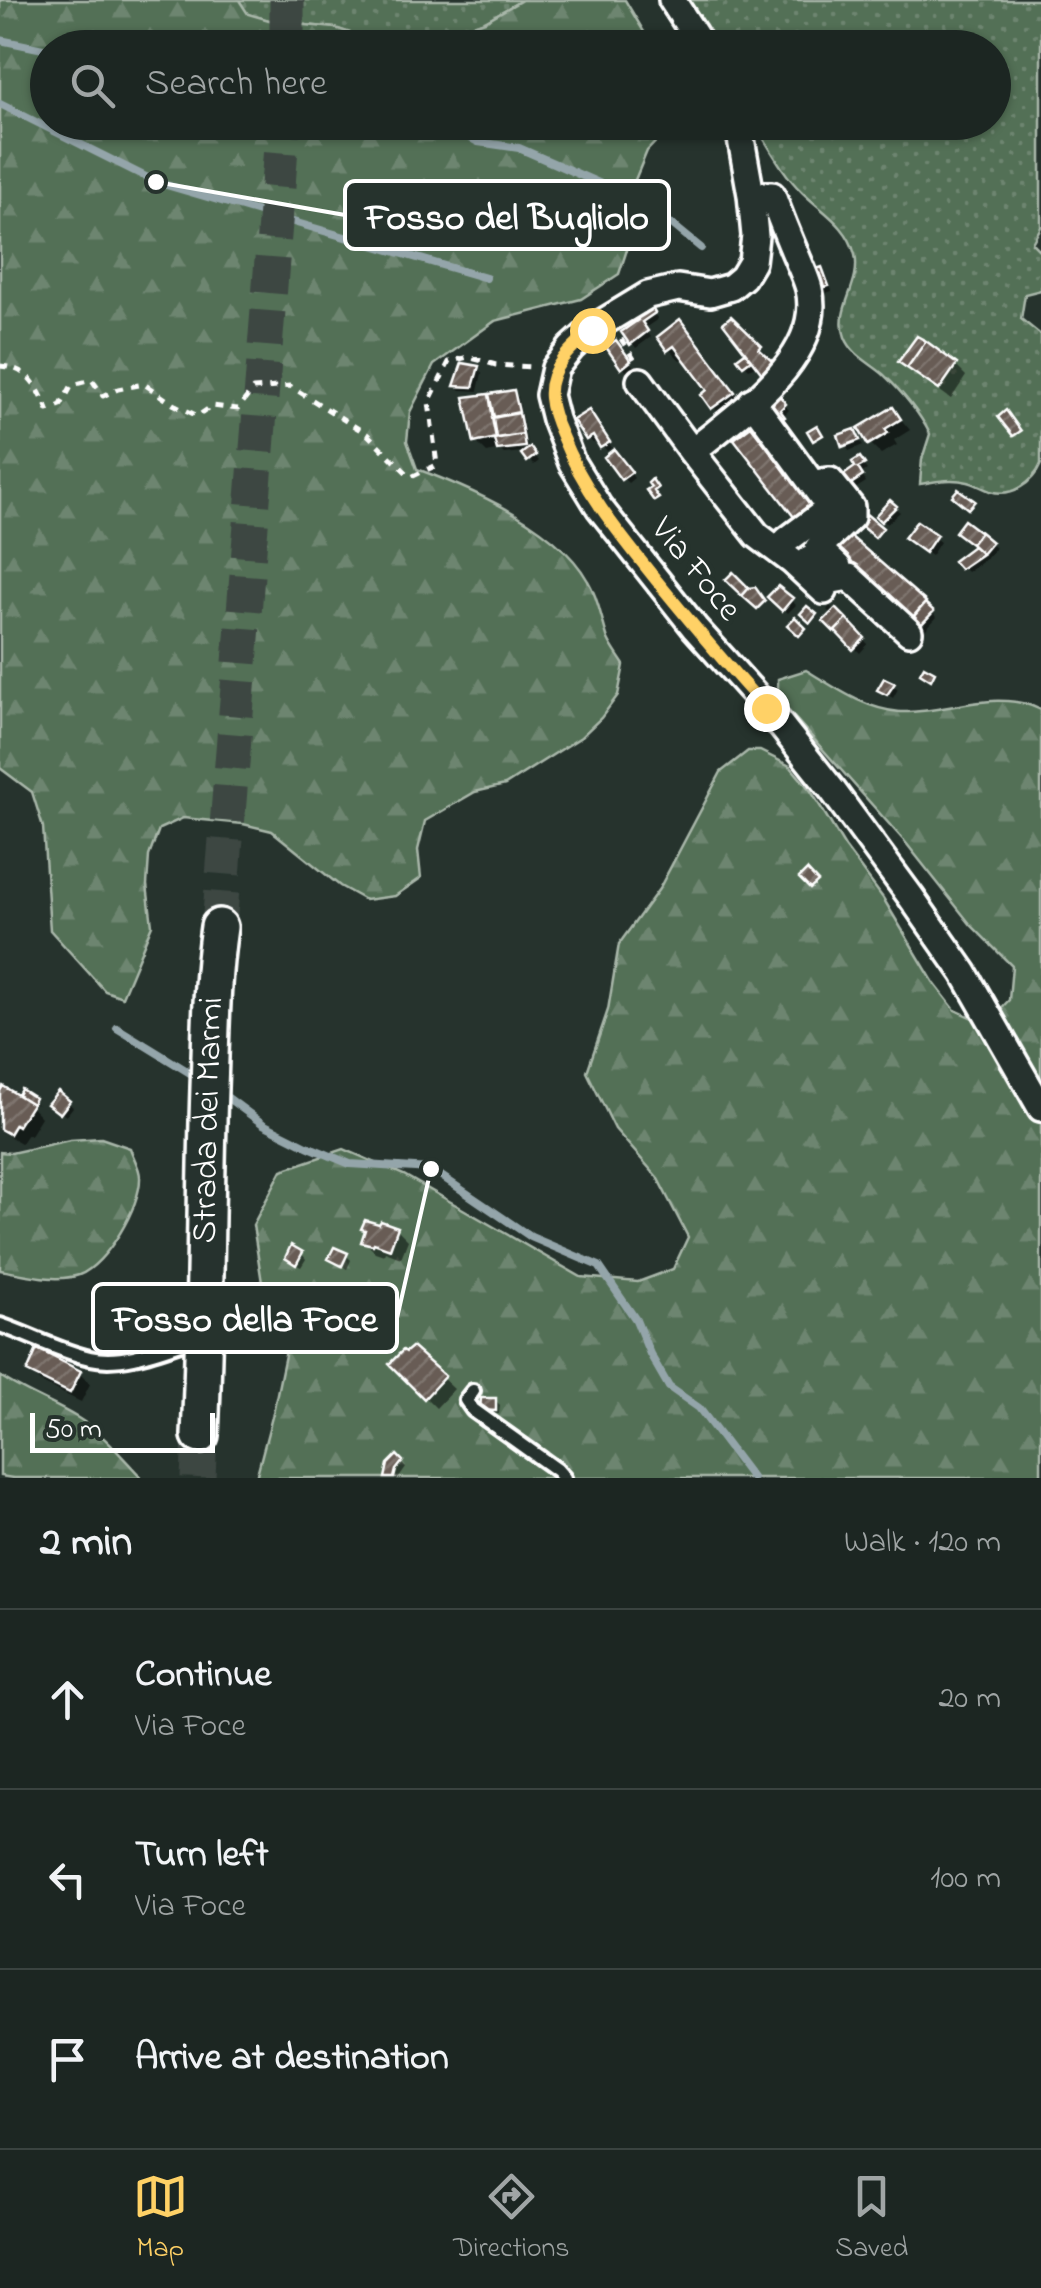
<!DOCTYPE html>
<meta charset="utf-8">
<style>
body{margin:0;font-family:"Indie Flower",sans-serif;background:#252e2a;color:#f1f3f6}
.scale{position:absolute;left:30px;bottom:25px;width:185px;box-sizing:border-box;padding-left:10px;border:5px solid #fff;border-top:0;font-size:28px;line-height:35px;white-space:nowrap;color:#fff;-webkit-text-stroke:8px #26332d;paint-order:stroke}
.stop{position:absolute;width:30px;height:30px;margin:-22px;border:8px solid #ffd166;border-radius:50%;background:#fff}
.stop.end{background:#ffd166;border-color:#fff;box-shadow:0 2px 10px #0008}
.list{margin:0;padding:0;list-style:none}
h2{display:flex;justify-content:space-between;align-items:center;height:130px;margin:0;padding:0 40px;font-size:42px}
h2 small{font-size:32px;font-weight:400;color:#a0a5a5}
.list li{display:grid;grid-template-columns:65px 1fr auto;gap:30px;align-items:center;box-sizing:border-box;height:180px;padding:0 40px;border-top:2px solid #3a4340}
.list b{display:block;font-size:38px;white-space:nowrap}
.list p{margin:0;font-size:32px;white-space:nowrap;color:#a0a5a5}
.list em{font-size:32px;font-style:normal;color:#a0a5a5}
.icon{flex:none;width:55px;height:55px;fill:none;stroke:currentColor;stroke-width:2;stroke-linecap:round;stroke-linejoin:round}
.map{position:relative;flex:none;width:1041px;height:1478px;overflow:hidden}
.search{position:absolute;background:#1c2622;box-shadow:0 2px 8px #0004;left:30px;right:30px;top:30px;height:110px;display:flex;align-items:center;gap:25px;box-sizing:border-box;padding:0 35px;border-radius:55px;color:#a0a5a5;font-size:38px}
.sheet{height:670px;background:#1c2622}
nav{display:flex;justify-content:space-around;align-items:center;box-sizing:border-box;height:140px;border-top:2px solid #3a4340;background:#1c2622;font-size:28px;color:#a0a5a5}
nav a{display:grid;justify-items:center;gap:5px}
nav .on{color:#ffd166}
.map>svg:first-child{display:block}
.grass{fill:url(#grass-dots);stroke:#a9b7aa;stroke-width:2.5}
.forest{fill:url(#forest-firs);stroke:#a9b7aa;stroke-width:2.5}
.shadow{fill:#0007}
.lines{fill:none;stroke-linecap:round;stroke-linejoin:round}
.stream{stroke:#94a5aa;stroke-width:8}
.building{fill:url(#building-hatch);stroke:#fff;stroke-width:2.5}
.secondary-tunnel{stroke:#3c4742;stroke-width:35;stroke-dasharray:35 18;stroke-linecap:butt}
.service-casing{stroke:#fff;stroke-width:20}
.minor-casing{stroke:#fff;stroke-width:32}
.secondary-casing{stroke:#fff;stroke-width:42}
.path{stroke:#fff;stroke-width:5;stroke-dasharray:8 8;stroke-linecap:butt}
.service{stroke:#26332d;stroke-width:12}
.minor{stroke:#26332d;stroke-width:25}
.secondary{stroke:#26332d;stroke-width:35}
.route{stroke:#ffd166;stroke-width:12}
.labels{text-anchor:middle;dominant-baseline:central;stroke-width:9;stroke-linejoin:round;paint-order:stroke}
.street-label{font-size:35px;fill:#fff;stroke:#26332d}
.leader{fill:none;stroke:#fff;stroke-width:4}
.callout-dot{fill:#fff;stroke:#26332d;stroke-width:4}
.callout{fill:#26332d;stroke:#fff;stroke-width:4}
.callout-label{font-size:38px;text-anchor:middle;font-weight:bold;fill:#fff}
</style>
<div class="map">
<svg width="1041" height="1478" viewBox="0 0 1041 1478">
<defs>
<pattern id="grass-dots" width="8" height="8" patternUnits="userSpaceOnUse" patternTransform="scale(2.5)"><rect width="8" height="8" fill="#536f56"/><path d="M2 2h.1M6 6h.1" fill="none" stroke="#6d856f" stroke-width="1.8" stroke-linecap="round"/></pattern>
<pattern id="forest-firs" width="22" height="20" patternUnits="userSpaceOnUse" patternTransform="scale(2.5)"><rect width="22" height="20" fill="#536f56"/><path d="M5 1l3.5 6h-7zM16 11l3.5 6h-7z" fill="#6d856f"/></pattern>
<pattern id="building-hatch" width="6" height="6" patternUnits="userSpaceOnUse" patternTransform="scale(2.5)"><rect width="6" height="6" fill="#675c54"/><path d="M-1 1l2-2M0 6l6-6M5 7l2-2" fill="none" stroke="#7e746e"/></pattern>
</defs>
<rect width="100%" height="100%" fill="#26332d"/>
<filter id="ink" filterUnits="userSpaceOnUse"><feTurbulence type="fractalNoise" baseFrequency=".01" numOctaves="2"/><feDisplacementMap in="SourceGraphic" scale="20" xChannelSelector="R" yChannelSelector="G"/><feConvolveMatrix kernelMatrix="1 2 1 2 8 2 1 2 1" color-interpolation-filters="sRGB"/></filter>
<g filter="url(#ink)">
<path class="grass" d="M239,0h283l-37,21 -29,10 -30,5 -33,-1 -31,2 -27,-9 -59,-6 -29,-8z
M683,0h358v227l-9,16 9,9v38l-16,4 -4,25 20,16v129c-8,19 -29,34 -51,27 -8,-3 -14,-7 -22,-9 -17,-4 -31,-1 -48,2l2,-25 8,-25c-12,-24 -28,-42 -47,-60 -14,-12 -31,-19 -38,-37 -11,-28 17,-53 10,-82 -7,-30 -33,-43 -53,-63 -20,-19 -33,-46 -48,-69l240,-1v-74l-284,-1z"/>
<path class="forest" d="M0,0h239l9,14 28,8 59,6 27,9 31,-2 33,1 30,-5 29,-10 37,-21h103l28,47 -605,1v74l621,1 -2,7 -20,21 -12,29 5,30 -21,64 -38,25 -86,22 -61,44 -24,47 -3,29 10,28c57,21 141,58 171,112 11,18 13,38 20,58 4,9 11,18 16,26l-6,30 -17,23 -20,19 -76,48 -30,7 -50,29 -7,29 3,28 -26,18 -30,4 -25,-14 -68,-55 -29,-7 -60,-6 -24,11 -10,27 -2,29 5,40 -30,72 -17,-6 -55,-61 -7,-103 -11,-35 -32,-24z
M806,670c30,18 58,39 94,42 46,2 96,-25 141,-2v768h-785l17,-65 13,-63 -23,-61 -10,-64 29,-55 62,-21 60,26 177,102 57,5 35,-13 15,-32 -31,-60 -42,-48 -28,-57 21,-62 11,-66 40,-55 62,-117 27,-21h12l30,15 21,25 34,56 38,51 51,85 21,27 31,14 23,-24 3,-34 -41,-41 -65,-82 -128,-144v-20z
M101,1138l29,10c3,9 10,20 10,29 1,29 -34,88 -61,98 -24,8 -54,-1 -79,-5v-118l11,1 59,-13z
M0,1376c25,17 52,26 78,42 25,15 44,39 64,60h-129l-13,-2z"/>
<path class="shadow" d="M822,270l5,5 5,16 -6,2 -5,-5z
M651,310l7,9 -13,9 6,9 -15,11 -11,-15z
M731,320l40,38 -22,11 -4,-4v-9l8,8 2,-2z
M680,322l11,11 53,71 -20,15 -20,-24 7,-5 -26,-34 -5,4 -11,-11z
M621,348l13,19 -7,5 -4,-5z
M955,365l11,11 -15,23 -37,-27z
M478,368l4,5 -4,18 -17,-1 -5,-4z
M514,393l4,4 10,52 11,12 -5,4 -12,-13 -18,2 -4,-4 -13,3 -11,-11 -9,-42z
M783,403l6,7 -6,6 5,6 -6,4 -12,-17z
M893,410l17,20 -16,10 3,5 -16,9 -11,-11z
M593,418l19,30 -5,3 -9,-11 -5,3 -5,-5z
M854,432l9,13 -14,6 -8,-14z
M619,457l15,21 -6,5 -5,-5z
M859,460l8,10 -6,4 5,8 -11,7 -10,-12 13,-9 -3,-5z
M890,504l10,8 -13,12 -9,-8z
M917,524l23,18 -9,14 -19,-13z
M990,544l5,4 -8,10 -20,14 -10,-11 19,-15z
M847,565l77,39 13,13 -12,13h-3z
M779,589l17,16 -8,8 -17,-16z
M830,606l38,38 -8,9 -33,-32 5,-6 -5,-5z
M893,685l5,4 -5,9 -13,-8z
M22,1093l16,12 -9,-4 -1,2 13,14 -11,18 -3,-1 -6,9 -21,-12v-35l19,2z
M68,1103l5,4 -7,9 -11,-8z
M397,1229l11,11 -7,18 -16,-6 -1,3 -9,-3 -11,-11 3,-9z
M302,1254l4,5 -5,8 -8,-4z
M346,1255l5,5 -4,9 -16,-10z
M412,1350l42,39 -18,19 -44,-44z
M30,1371l49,2 11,11 -9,18 -41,-20z
M495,1400l5,5 -1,9h-11l-5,-5z
M397,1459l9,9 -7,10h-12z"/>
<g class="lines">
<path class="stream" d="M0,40l48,10
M0,104l156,78 330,96
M440,122l38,20 41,6 107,47 18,10 29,20 28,23
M117,1028l83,51
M220,1092l43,32 44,22 43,18 81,5 100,68 68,29 37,54 14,34 19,33 30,21 53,70"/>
</g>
<path class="building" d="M822,267l7,19 -10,3 -6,-19z
M651,306l4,7 -13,9 6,9 -18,14 -9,-13 17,-12 -2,-4z
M731,316l31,30 -3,3 15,14 -11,12 -40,-52z
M680,319l55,73 -24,17 -10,-14 6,-5 -33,-44 -7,5 -10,-14z
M917,336l9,5 -19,27 -9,-6z
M616,340l15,21 -10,8 -15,-22z
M926,341l31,23 -18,26 -32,-22z
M745,352l6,8 -8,6 -6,-8z
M462,363l17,3 -6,21 -19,-1z
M514,390l5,22 -25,5 -5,-23z
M489,394l7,44 -22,5 -10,-46z
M779,395l7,9 -6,6 5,7 -9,6 -8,-18z
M893,407l8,12 -16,10 3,4 -20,12 -10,-17z
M589,410l21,32 -10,6 -7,-12 -7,4 -13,-20z
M1006,410l15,21 -8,5 -15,-19z
M519,413l4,21 -27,4 -4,-20z
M817,425l6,10 -10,6 -6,-10z
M751,426l60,78 -17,13 -60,-78z
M855,429l5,11 -18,7 -4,-12z
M523,434l2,13 -28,3 -3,-11z
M530,447l6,8 -9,7 -6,-8z
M614,449l18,23 -11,8 -17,-23z
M860,457l5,7 -7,4 5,8 -15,10 -6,-10 13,-9 -3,-5z
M652,479l6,9 -4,3 5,7 -5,3 -8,-11 5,-3 -3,-4z
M958,489l17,12 -7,8 -16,-13z
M890,500l7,6 -16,16 -6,-6z
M865,513l18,15 -8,10 -18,-15z
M964,520l16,12 -9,12 -16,-12z
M917,521l20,14 -12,18 -21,-15z
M980,532l12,10 -10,12 -11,-10z
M849,535l77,67 -16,19 -78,-67z
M973,546l9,8 -22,15 -7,-8z
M733,572l16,16 -7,8 -17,-16z
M778,586l15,12 -11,13 -15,-14z
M755,587l10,14 -8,8 -15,-13 7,-8z
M925,603l9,8 -15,16 -9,-7z
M807,606l10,8 -7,9 -10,-9z
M836,608l11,11 -13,13 -11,-11z
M795,617l11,11 -7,8 -12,-11z
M847,619l18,19 -12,12 -18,-19z
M924,666l11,6 -4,8 -11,-7z
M884,678l11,5 -8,12 -10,-5z
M807,870l11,12 -8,7 -11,-11z
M3,1086l29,18 -14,22 -3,-2 -6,10 -9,-5v-38z
M21,1089l14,9 -3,6 -14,-9z
M58,1091l12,10 -10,13 -13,-10z
M365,1220l14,4 2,-3 17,6 -8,22 -16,-6 -1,2 -12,-3 4,-12 -4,-1z
M291,1245l12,7 -7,13 -11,-7z
M334,1247l14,6 -6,13 -14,-7z
M412,1347l33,29 -21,23 -35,-35 14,-14 3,2z
M37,1349l44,22 -11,22 -43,-21z
M481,1398h15v13l-16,-1z
M397,1455l6,6 -7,9 -2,8h-9l3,-14z"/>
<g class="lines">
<path class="secondary-tunnel" d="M287,0v48
M219,927l64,-805
M198,1478l2,-43"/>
<g class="service-casing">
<path id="service" d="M0,1325c30,10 59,26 90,33 35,8 76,-11 108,-21
M473,1391l-7,9 7,10 84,60 7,8"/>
</g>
<g class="minor-casing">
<path id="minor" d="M672,0l31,48
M738,122l13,73 4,41 -3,26 -9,15 -12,10 -21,6 -32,-5 -30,7 -56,34 -21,19 -16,20 -6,27 6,24 17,44 27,44 96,121 72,80 66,83 78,106 53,76 77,135
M640,381l52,71 65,83 36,27 31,29
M752,401l78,107 -43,32
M692,452c45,-38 133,-94 117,-163 -2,-9 -7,-19 -11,-29 -9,-21 -18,-43 -26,-65h-21
M822,482l8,-1 21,26v10l-33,31 20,19
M810,559l23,21 16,-3 60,55"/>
</g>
<g class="secondary-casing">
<g id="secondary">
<path id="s1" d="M200,1435c6,-116 5,-231 9,-347 2,-54 2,-107 10,-161"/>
</g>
</g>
<path class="path" d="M621,339l13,20
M0,366c29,2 37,20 48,44l13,-5 11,-20 20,-5 11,16 15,-7 26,-5 29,20 25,12 14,-10 26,3 15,-20 37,-3 77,48 44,43 26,-12 -8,-63 20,-40 19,-5 28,8 37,2"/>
<use href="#service" class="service"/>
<use href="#minor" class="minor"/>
<use href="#secondary" class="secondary"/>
</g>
</g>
<g class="lines" filter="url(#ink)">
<path class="route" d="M592,330c-20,17 -45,38 -42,68 1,12 6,25 11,36 22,56 59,101 96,147 35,43 71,86 109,127"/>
</g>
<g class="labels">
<g class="street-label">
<text transform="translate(695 570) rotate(51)">Via Foce</text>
<text stroke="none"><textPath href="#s1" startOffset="315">Strada dei Marmi</textPath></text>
</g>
</g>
<path class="leader" d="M156 182L345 215M431 1169L397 1318"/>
<g class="callout-dot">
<circle cx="156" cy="182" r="10"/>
<circle cx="431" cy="1169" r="10"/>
</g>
<g class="callout">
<rect x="345" y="181" width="324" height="68" rx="10"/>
<rect x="93" y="1284" width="304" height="68" rx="10"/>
</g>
<g class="callout-label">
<text x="507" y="229">Fosso del Bugliolo</text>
<text x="245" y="1331">Fosso della Foce</text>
</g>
</svg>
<div class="scale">50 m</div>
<div class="stop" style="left:592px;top:330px"></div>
<div class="stop end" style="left:766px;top:708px"></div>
<div class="search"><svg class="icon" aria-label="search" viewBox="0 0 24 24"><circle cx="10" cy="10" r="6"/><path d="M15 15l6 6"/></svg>Search here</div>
</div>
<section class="sheet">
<h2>2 min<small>Walk · 120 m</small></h2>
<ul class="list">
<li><svg class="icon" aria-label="ahead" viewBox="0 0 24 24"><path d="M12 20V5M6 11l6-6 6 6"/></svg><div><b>Continue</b><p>Via Foce</p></div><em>20 m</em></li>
<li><svg class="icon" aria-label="left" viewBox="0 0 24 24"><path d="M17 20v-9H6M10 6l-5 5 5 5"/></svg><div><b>Turn left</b><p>Via Foce</p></div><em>100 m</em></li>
<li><svg class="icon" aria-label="arrive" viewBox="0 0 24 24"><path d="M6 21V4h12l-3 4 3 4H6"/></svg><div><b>Arrive at destination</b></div></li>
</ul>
</section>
<nav>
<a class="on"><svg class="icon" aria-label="map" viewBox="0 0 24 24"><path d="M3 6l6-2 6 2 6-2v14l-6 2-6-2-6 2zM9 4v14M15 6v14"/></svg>Map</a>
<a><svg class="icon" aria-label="directions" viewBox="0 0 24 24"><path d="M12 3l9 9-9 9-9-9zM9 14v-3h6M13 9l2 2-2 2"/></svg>Directions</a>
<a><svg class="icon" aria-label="saved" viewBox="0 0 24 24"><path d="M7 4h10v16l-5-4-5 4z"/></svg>Saved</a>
</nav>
